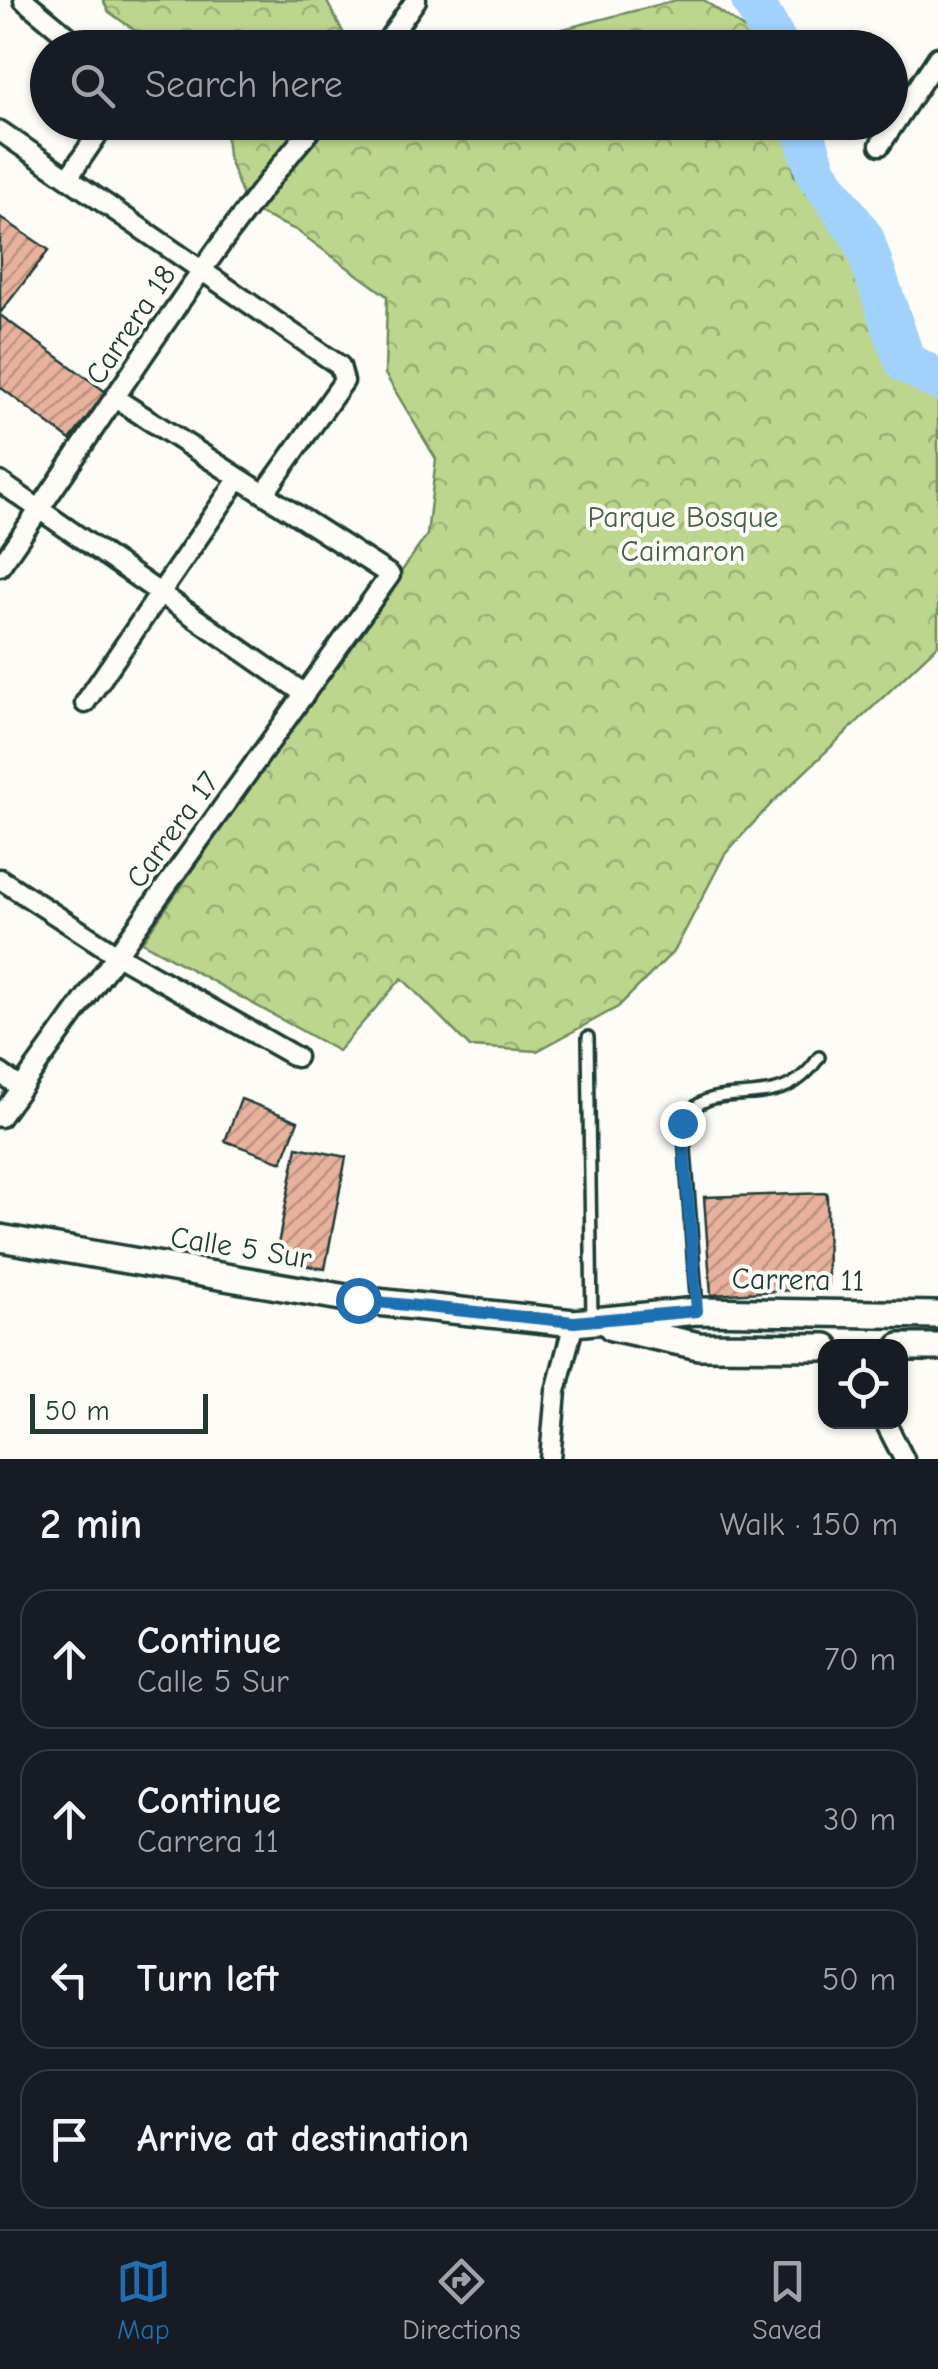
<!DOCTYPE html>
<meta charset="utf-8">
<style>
body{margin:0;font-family:"Comic Neue",sans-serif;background:#20242c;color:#f1f3f6}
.controls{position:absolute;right:30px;bottom:30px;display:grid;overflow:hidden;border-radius:20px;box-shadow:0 2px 8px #0004}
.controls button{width:90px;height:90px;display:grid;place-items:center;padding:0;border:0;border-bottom:2px solid #363941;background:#171b24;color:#f1f3f6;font:50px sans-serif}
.scale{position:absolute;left:30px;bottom:25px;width:178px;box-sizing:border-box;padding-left:10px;border:5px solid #1f3d34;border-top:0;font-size:28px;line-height:35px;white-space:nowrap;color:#1f3d34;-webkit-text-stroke:8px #fdfcf7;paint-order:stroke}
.stop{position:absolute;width:30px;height:30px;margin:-22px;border:8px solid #1f6fb2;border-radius:50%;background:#fff}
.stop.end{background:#1f6fb2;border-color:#fff;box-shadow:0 2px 10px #0008}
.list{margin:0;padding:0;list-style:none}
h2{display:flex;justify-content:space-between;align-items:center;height:130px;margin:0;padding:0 40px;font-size:42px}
h2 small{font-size:32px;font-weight:400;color:#9ea1a6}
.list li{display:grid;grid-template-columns:65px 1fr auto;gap:30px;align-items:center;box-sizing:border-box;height:140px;margin:0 20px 20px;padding:0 20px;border:2px solid #363941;border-radius:30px}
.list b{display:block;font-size:38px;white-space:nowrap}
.list p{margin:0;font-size:32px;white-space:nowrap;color:#9ea1a6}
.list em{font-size:32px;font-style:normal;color:#9ea1a6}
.icon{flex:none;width:55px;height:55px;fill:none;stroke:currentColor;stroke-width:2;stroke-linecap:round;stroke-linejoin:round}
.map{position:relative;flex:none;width:938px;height:1459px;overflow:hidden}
.search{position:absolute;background:#171b24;box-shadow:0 2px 8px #0004;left:30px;right:30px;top:30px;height:110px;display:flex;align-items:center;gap:25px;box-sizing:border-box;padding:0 35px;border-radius:55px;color:#9ea1a6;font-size:38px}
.sheet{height:770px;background:#171b24}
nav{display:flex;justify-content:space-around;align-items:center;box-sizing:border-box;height:140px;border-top:2px solid #363941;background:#171b24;font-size:28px;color:#9ea1a6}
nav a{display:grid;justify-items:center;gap:5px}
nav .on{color:#1f6fb2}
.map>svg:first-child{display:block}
.forest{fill:url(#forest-crowns);stroke:#6e8a60;stroke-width:2.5}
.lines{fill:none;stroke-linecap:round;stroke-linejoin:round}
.river{stroke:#a0d2fd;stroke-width:42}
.building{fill:url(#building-hatch);stroke:#1f3d34;stroke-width:2.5}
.service-casing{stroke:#1f3d34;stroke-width:16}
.minor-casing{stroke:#1f3d34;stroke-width:25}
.secondary-casing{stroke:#1f3d34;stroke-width:32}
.service{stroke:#fdfcf7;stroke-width:9}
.minor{stroke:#fdfcf7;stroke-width:18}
.secondary{stroke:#fdfcf7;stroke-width:25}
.route{stroke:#1f6fb2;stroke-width:12}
.labels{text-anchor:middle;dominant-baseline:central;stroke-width:8;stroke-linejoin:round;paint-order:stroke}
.street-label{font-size:30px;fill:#1f3d34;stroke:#fdfcf7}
.park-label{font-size:30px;fill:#46634a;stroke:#fdfcf7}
</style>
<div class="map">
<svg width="938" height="1459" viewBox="0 0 938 1459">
<defs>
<pattern id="forest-crowns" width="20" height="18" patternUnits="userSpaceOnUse" patternTransform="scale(2.5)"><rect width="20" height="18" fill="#bdd68d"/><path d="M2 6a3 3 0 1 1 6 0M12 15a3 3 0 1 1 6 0" fill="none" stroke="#99af74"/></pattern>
<pattern id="building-hatch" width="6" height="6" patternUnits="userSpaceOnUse" patternTransform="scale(2.5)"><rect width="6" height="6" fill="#e8b19d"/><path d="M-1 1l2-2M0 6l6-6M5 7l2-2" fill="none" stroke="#bb9181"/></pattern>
</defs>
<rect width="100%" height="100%" fill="#fdfcf7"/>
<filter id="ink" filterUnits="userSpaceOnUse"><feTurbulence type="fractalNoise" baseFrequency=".01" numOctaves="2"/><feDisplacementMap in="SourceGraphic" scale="20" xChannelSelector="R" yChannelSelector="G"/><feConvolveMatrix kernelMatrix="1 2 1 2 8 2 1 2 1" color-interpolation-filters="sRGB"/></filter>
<g filter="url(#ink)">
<path class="forest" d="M103,0h223l25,47h-193l-49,-35z
M677,0h27l66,47h-278z
M225,123h564l5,52 57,59 47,138 40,16v257l-166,158 -47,51 -50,96 -57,57 -81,44 -67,-4 -68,-69 -64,73 -196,-109 285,-407 9,-76 -51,-85 2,-78 -91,-66 -49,-22 -19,-52z"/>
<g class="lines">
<path class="river" d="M752,0l27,48
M801,122l15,50 47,66 42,124 33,18"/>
</g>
<path class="building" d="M0,217l49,33 -49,63z
M0,315l106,77 -36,48 -70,-53z
M241,1099l57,22 -16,41 -57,-21z
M297,1147l49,10 -21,112 -50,-9z
M827,1193l1,95 -117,7 -7,-98z"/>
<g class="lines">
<g class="service-casing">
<path id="service" d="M588,1037l4,283
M697,1308l-14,-185c26,-54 94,0 136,-66"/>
</g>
<g class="minor-casing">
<path id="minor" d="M24,0l58,48
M382,48l34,-48
M0,131l340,235 4,15 -80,113
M880,145l58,-88
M68,178l38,-56
M0,482l305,212
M0,566c105,-148 198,-306 317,-444
M85,703l154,-225
M0,879l117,76 179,102
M0,1073l21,15
M0,1117l390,-542 -275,-177
M885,1422l19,37
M550,1459l6,-68 18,-68"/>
</g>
<g class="secondary-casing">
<path id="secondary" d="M0,1238l358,62 216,23 123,-12 241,4
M612,1327l87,19 127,1
M900,1347h38"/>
</g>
<use href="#service" class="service"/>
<use href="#minor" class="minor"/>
<use href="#secondary" class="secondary"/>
</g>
</g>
<g class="lines" filter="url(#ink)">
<path class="route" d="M358,1300l216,22 123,-11 -15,-188"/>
</g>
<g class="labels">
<g class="street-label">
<text transform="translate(131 325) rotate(-56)">Carrera 18</text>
<text transform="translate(173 830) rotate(-54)">Carrera 17</text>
<text transform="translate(241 1248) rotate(9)">Calle 5 Sur</text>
<text transform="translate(798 1280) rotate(1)">Carrera 11</text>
</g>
<g class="park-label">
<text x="683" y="517">Parque Bosque<tspan x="683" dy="34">Caimaron</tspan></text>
</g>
</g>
</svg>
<div class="controls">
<button><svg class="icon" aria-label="locate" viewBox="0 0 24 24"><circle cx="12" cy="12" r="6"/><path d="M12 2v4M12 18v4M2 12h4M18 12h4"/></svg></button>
</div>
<div class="scale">50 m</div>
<div class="stop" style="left:358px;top:1300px"></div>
<div class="stop end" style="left:682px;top:1123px"></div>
<div class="search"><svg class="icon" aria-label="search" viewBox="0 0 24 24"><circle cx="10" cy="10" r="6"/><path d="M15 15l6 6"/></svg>Search here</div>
</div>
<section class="sheet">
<h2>2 min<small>Walk · 150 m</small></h2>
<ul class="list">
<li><svg class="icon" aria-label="ahead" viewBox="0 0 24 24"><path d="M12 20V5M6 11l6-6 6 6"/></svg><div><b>Continue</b><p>Calle 5 Sur</p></div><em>70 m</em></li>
<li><svg class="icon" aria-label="ahead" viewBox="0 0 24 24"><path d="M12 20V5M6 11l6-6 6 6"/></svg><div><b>Continue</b><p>Carrera 11</p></div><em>30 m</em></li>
<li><svg class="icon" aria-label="left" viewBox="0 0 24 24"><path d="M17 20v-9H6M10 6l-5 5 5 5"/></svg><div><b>Turn left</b></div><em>50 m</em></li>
<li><svg class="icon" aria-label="arrive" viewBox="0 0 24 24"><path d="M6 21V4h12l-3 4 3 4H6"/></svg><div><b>Arrive at destination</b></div></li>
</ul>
</section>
<nav>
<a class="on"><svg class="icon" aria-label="map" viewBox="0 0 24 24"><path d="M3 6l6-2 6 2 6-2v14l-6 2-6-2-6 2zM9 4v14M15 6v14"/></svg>Map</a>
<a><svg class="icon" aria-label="directions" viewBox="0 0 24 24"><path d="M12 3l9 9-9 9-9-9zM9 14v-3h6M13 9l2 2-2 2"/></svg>Directions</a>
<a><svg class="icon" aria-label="saved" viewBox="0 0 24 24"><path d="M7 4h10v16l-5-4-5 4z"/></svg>Saved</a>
</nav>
